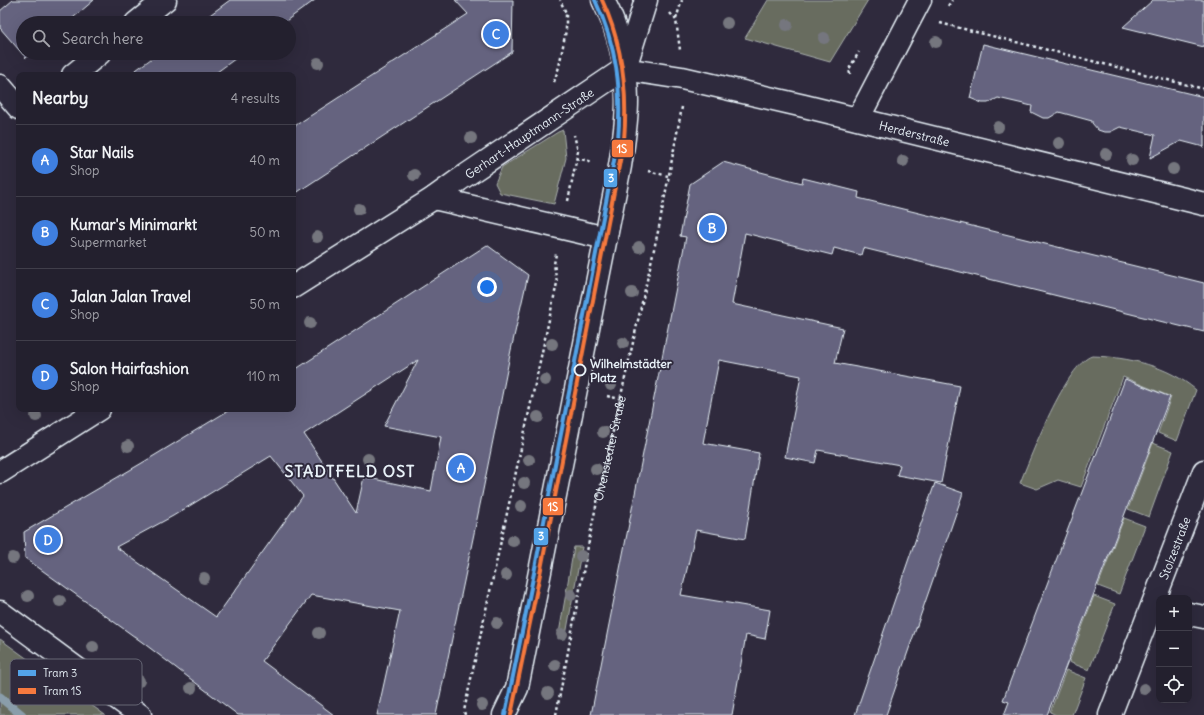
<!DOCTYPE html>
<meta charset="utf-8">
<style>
body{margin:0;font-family:Delius,sans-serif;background:#2b2836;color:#f1f3f6}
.controls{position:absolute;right:12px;bottom:12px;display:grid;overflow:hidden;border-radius:8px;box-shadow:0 4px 16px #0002}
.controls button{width:36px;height:36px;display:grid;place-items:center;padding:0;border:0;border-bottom:1px solid #403e4a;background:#23202e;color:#f1f3f6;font:20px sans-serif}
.you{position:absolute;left:487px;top:287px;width:14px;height:14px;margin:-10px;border:3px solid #fff;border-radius:50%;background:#1a73e8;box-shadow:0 0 0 6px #1a73e833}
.badge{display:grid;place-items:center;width:26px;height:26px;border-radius:50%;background:#ea580c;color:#fff;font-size:13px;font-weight:700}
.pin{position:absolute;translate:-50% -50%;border:2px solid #fff;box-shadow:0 1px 4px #0006}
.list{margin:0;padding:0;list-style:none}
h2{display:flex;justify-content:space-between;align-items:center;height:52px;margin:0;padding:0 16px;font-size:17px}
h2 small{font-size:13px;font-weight:400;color:#a3a3aa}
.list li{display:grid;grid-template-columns:26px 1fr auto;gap:12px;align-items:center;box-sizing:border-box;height:72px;padding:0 16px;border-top:1px solid #403e4a}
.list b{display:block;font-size:15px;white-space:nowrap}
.list p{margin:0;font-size:13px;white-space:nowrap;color:#a3a3aa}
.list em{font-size:13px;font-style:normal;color:#a3a3aa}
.icon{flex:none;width:22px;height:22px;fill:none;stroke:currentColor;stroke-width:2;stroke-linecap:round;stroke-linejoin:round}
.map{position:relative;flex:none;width:1204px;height:715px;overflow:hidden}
.search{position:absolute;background:#23202e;box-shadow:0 4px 16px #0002;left:16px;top:16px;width:280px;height:44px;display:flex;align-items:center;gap:10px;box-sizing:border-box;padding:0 14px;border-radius:22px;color:#a3a3aa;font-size:15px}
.panel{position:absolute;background:#23202e;box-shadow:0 4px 16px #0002;left:16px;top:72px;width:280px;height:340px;border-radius:8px}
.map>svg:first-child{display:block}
.green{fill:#676c5f;stroke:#a8aeac}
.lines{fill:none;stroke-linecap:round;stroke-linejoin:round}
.stream{stroke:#8a9daa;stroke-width:9}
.building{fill:#65647f;stroke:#e8f1f8;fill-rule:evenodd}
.minor-casing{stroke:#e8f1f8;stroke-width:25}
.tertiary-casing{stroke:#e8f1f8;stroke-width:25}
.path{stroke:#e8f1f8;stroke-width:2.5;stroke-dasharray:3 3;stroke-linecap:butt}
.minor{stroke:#2f2a3d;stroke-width:22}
.tertiary{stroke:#2f2a3d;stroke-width:22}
.tram-1-casing{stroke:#2f2a3d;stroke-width:7}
.tram-2-casing{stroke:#2f2a3d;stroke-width:7}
.tram-1{stroke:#53a3e8;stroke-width:4}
.tram-2{stroke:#f6793e;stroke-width:4}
.tree{fill:#75767e}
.stop-dot{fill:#2f2a3d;stroke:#e8f1f8;stroke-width:2}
.labels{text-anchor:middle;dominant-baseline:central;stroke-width:4;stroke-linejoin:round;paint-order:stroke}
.street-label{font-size:12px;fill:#e8f1f8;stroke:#2f2a3d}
.stop-label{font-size:12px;font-weight:bold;fill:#e8f1f8;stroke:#2f2a3d;text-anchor:start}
.district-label{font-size:16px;font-weight:bold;letter-spacing:1px;fill:#e8f1f8;stroke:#2f2a3d}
.key{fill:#2f2a3d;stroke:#666675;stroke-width:1}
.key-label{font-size:11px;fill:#e8f1f8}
.line-badge{stroke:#2f2a3d;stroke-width:1.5}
.badge-label{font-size:11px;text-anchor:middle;font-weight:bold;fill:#fff}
</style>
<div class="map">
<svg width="1204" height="715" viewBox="0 0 1204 715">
<rect width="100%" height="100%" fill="#2f2a3d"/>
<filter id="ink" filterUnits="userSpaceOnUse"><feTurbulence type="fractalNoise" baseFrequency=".025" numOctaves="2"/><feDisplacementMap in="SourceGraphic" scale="8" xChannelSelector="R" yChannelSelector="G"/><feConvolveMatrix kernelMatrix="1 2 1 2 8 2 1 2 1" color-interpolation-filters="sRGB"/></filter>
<g filter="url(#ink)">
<path class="green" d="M768,0h100l-38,62 -85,-24z
M563,130l3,28 -12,46 -54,-11 -5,-10 7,-16 56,-35z
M1092,356c37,1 76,10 104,34l-19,51 -19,-8 13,-36 -48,-20 -42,110 -23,-7 -21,9 -17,-6c11,-27 46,-119 72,-127z
M1153,443l20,8 -24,66 -21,-8z
M1124,518l21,8 -26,68 -21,-8z
M574,547h8l-16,88 -8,4z
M1094,596l21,8 -26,66 -20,-8z
M0,639l105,76h-105z
M1066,670l20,8 -14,37h-16l-6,-3z"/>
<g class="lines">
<path class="stream" d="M0,697l22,18"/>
</g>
<path class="building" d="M13,0h81l-27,23h-44v30h9l-6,5 -26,-30v-17z
M230,0h85l-32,23h-84z
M455,0h58l-1,52 -219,143v-68l175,-113z
M1153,0h51v47l-81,-20z
M983,44l221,53v50l-23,-6 -31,17 5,-23 -35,-8 -10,5h-6l-6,-2 -6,-7v-2l-33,-9 -10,6h-6l-12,-6 1,-6 -34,-8 -10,5h-6l-12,-5z
M159,53h84l-30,22h-84z
M723,162l79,21 1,-5 56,14 -1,6 346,85v49l-341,-84 -2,7 -27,-7 -2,7 -87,-22 -13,71 111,24 -8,35 125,23 -19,97 -44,-8 3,-10 -82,-15 -3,13 -30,-6 16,-81 -82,-16 -16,83 56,10 -14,86 -49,-9 -15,65 89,15 -5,29 -19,-4 -14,80h-141l95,-478 -6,-1 10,-52z
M487,245l41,30 -17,75 -30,150 -45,215h-59l23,-104 -89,-16 -49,66 72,54h-96l-96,-73 -117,-84 -1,-26 118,-69 89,-54h62v-38zM418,360l-34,66 57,11 -10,54 -67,-14 -8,36 -52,-79zM271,456l32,40 -87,121 -100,-70 57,-31z
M1125,379l45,18 -123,318h-43l5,-13 -6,-2z
M935,483l28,10 -77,222h-31z"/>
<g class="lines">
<g class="minor-casing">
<g id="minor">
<path d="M136,23l29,-23"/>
<path d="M73,75l27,-22"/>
<path d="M0,86l19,22"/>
<path d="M858,119l62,-119"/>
<path d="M434,198l172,40"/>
<path id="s2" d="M293,287l141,-89 25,-18 165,-111 58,9 122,28 400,98"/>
<path d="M0,472l99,-63"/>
<path d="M0,612l140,103"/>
<path d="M1189,614l15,3"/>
<path id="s3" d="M1110,715l94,-244"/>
</g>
</g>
<g class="tertiary-casing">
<path id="tertiary" d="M625,68l21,-68
M504,715l13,-27 103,-522c3,-21 7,-43 7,-65 0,-34 -8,-71 -24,-101"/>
</g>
<g class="path">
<path d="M948,6l4,-6"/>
<path d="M670,13l6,7 4,30"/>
<path d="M676,19l6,-19"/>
<path d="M940,23l264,66"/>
<path d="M850,74l-1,-5 10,-17"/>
<path d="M554,82l5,-15 7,-37v-17l-6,-13"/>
<path d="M576,158l17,4"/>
<path d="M648,171l20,5"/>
<path d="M568,201l10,-50 -4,-16"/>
<path d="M607,396l13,3"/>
<path d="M465,715l-1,-4 93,-428 -3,-19 2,-10"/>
<path id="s1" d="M556,715l37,-195 66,-293 23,-120"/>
</g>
<use href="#minor" class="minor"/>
<use href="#tertiary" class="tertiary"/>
<g class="tram-1-casing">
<path id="tram-1" d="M505,715l29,-142 84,-433c4,-51 -1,-93 -23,-140"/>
</g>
<g class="tram-2-casing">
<path id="tram-2" d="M511,715l29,-141 84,-434c4,-49 -1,-95 -22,-140"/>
</g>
<use href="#tram-1" class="tram-1"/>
<use href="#tram-2" class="tram-2"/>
</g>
<g class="tree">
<circle cx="727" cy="23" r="6"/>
<circle cx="787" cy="25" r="6"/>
<circle cx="824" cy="38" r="6"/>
<circle cx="936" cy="42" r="6"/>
<circle cx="318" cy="63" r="6"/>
<circle cx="998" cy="127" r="6"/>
<circle cx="471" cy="138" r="6"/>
<circle cx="1059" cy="143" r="6"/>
<circle cx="1106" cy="154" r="6"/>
<circle cx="1132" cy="160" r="6"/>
<circle cx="903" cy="161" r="6"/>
<circle cx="1173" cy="169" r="6"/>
<circle cx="414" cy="175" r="6"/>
<circle cx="359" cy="209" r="6"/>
<circle cx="317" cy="237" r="6"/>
<circle cx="639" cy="247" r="6"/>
<circle cx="632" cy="293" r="6"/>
<circle cx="310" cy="323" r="6"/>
<circle cx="623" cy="343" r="6"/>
<circle cx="552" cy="344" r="6"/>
<circle cx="545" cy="380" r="6"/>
<circle cx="611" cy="385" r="6"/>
<circle cx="36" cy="416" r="6"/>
<circle cx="538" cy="417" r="6"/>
<circle cx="603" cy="432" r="6"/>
<circle cx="128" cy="446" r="6"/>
<circle cx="368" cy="459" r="6"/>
<circle cx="529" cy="460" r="6"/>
<circle cx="596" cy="469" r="6"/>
<circle cx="524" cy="483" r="6"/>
<circle cx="521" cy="506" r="6"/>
<circle cx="513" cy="541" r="6"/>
<circle cx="581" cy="556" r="6"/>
<circle cx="13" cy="558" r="6"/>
<circle cx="506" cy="575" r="6"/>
<circle cx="204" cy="578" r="6"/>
<circle cx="571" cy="595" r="6"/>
<circle cx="28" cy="596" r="6"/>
<circle cx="60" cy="601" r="6"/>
<circle cx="497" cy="623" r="6"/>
<circle cx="319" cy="633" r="6"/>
<circle cx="562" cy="634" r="6"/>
<circle cx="93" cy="647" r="6"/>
<circle cx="555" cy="665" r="6"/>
<circle cx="139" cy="681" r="6"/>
<circle cx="191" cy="688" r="6"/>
<circle cx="1144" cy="689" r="6"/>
<circle cx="548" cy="693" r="6"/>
<circle cx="482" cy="705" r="6"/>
</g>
</g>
<circle class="stop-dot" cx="580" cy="370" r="5.5"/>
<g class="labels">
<g class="street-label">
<text stroke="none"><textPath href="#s2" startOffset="282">Gerhart-Hauptmann-Straße</textPath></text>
<text stroke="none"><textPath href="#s2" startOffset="694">Herderstraße</textPath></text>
<text stroke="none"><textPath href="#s1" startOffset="272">Olvenstedter Straße</textPath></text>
<text stroke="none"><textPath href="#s3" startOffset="179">Stolzestraße</textPath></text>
</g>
<g class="stop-label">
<text x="590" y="363">Wilhelmstädter<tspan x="590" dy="14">Platz</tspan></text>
</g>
<g class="district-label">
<text x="350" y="471">STADTFELD OST</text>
</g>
</g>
<rect x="10" y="659" width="132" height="46" rx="6" class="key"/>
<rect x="18" y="670" width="18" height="6" fill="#53a3e8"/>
<rect x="18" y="688" width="18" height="6" fill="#f6793e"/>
<g class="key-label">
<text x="43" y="677">Tram 3</text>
<text x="43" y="695">Tram 1S</text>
</g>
<g class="line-badge">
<rect x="611" y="139" width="23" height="19" rx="4" fill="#f6793e"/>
<rect x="603" y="168" width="15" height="20" rx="4" fill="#53a3e8"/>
<rect x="542" y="497" width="22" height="19" rx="4" fill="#f6793e"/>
<rect x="533" y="527" width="16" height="19" rx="4" fill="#53a3e8"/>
</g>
<g class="badge-label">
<text x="622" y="153">1S</text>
<text x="611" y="182">3</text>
<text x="553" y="511">1S</text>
<text x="541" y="540">3</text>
</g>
</svg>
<div class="controls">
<button>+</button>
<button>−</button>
<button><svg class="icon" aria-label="locate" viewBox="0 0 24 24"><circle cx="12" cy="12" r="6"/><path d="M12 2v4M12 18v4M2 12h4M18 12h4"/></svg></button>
</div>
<div class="you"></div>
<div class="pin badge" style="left:461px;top:468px;background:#3f7fe0">A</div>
<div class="pin badge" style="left:712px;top:228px;background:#3f7fe0">B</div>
<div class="pin badge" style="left:496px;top:34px;background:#3f7fe0">C</div>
<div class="pin badge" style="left:48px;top:540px;background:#3f7fe0">D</div>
<div class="search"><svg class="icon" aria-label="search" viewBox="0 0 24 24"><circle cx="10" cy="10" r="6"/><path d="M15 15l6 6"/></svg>Search here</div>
<section class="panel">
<h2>Nearby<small>4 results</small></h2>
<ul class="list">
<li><span class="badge" style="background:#3f7fe0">A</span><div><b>Star Nails</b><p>Shop</p></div><em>40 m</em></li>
<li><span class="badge" style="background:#3f7fe0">B</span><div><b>Kumar's Minimarkt</b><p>Supermarket</p></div><em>50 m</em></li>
<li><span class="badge" style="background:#3f7fe0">C</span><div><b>Jalan Jalan Travel</b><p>Shop</p></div><em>50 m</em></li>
<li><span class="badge" style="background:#3f7fe0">D</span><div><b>Salon Hairfashion</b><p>Shop</p></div><em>110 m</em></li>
</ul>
</section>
</div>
